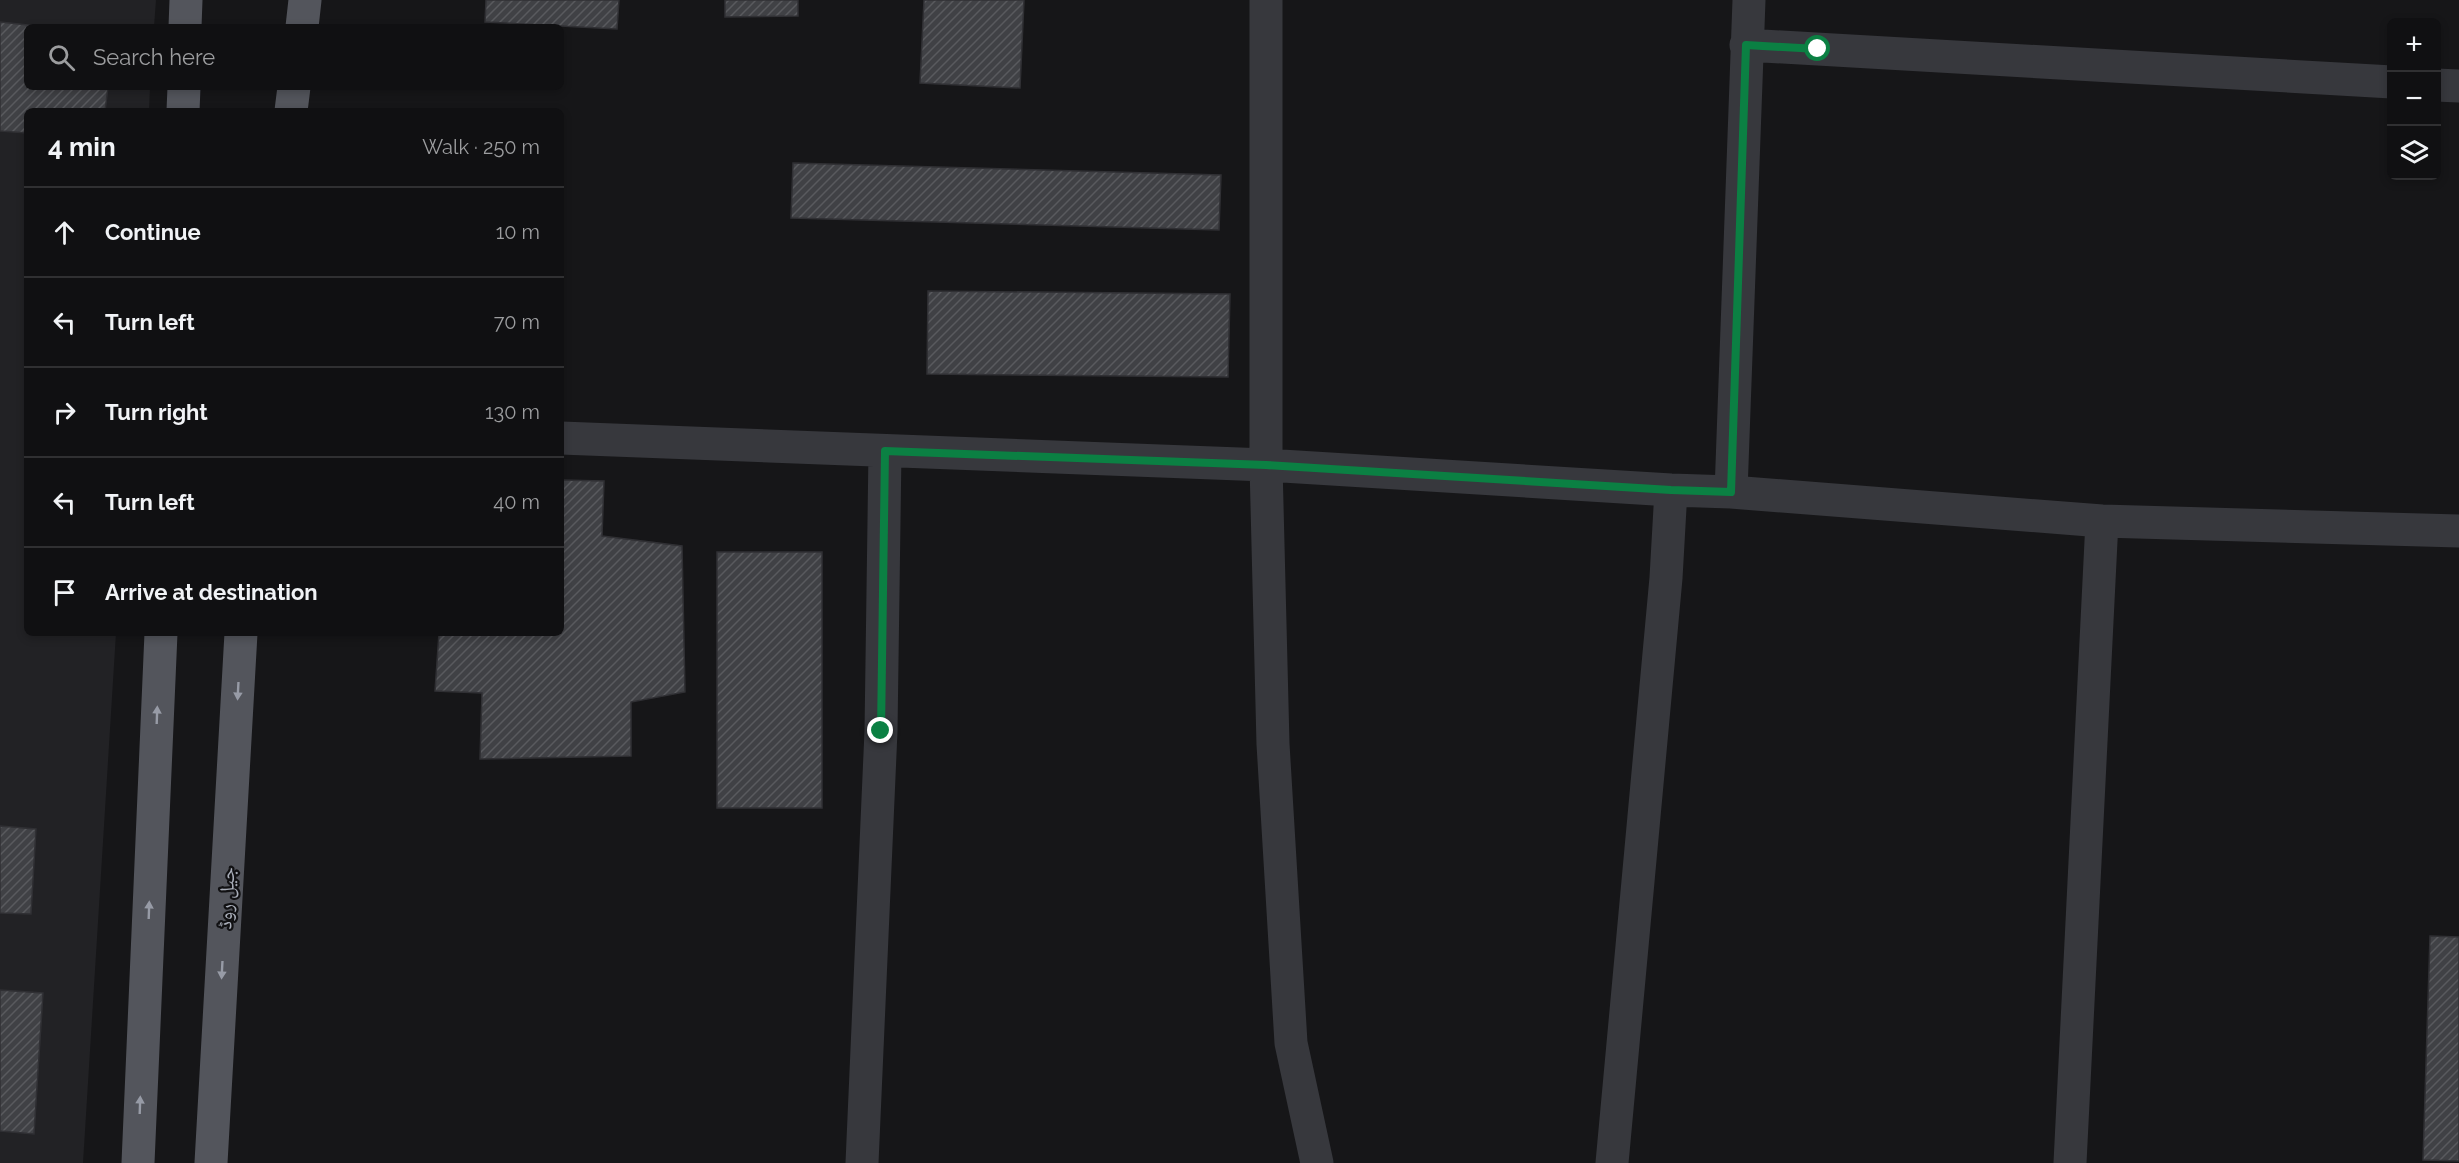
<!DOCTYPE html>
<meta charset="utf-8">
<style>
body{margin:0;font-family:Raleway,"Noto Naskh Arabic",sans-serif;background:#1e1e20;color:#f1f3f6}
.controls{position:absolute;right:18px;top:18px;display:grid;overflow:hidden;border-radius:9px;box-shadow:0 3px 9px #0003}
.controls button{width:54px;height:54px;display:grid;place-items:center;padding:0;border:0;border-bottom:2px solid #303032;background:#101012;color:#f1f3f6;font:30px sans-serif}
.stop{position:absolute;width:18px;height:18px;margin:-14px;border:4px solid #0b8043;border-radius:50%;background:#fff}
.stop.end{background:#0b8043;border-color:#fff;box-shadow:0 2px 6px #0008}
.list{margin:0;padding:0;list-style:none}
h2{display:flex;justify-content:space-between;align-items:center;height:78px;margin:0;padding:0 24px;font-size:26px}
h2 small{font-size:20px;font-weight:400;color:#9c9d9f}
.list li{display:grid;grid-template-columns:39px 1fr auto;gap:18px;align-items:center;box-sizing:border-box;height:90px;padding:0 24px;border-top:2px solid #303032}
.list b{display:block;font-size:22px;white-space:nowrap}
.list em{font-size:20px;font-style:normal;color:#9c9d9f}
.icon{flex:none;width:33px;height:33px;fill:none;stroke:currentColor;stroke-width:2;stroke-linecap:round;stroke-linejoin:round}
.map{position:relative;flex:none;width:2459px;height:1163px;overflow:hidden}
.search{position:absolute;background:#101012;box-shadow:0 3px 9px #0003;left:24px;top:24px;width:540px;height:66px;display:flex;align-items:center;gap:15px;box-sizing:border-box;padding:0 21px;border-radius:9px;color:#9c9d9f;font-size:22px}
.panel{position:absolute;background:#101012;box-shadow:0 3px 9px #0003;left:24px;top:108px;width:540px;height:528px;border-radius:9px}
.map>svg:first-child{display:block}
.built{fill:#222225}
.building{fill:url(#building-hatch);stroke:#303034;stroke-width:1.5}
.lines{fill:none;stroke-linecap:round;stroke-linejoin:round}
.minor{stroke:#37383d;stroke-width:33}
.primary{stroke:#53555c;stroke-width:33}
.oneway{fill:#979ba6}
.route{stroke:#0b8043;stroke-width:8}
.labels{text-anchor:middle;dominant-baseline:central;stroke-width:4.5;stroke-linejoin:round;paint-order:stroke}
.street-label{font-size:20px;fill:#a8adb8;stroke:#111113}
</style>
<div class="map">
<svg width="2459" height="1163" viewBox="0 0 2459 1163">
<defs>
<pattern id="building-hatch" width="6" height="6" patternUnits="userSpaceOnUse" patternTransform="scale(1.5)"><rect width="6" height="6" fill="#404145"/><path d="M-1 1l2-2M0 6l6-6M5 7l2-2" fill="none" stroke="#595a5e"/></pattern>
</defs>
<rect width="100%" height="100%" fill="#161618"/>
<path class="built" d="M0,0h156l-2,27h-127v60h123l-1,24h-122v522h89l-33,530h-83z"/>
<path class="building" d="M486,0h133l-2,29 -132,-7z
M725,0h73v16l-73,1z
M924,0h100l-4,88 -100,-5z
M0,22l47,5h-20v60h81l-3,24h-78v22l-27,-2z
M793,163l428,12 -2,55 -428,-12z
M928,291l302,3 -2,83 -301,-3z
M561,480l43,1 -2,55 80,10 3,146 -54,10v54l-151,3 2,-66 -47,-2 4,-58h122z
M717,552h105v256h-105z
M0,826l36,3 -5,85 -31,-1z
M2430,936l29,1v224l-36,-1z
M0,990l43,3 -9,141 -34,-3z"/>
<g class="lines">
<path class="minor" d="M1266,0v465l7,279 18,299 26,120
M1746,45l646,37
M2436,85l23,1
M561,438l705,27 405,25 60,2 371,29 357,10
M1731,492l18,-492
M862,1163l19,-432 4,-280
M1612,1163l54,-585 5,-88
M2070,1163l32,-642"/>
<path class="primary" d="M185,27l1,-27
M302,27l3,-27
M183,111l1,-24
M291,111l3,-24
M138,1163l23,-530
M211,1163l30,-530"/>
</g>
<defs><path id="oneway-solid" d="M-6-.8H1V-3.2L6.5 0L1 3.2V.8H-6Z" transform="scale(1.5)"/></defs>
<g class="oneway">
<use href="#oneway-solid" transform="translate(238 691) rotate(93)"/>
<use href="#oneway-solid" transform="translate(157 715) rotate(-88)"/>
<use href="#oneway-solid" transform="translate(149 910) rotate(-88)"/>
<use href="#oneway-solid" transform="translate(222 970) rotate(93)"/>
<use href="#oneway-solid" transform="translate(140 1105) rotate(-88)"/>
</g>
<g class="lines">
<path class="route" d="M881,731l4,-280 381,14 405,25 60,2 15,-447 72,4"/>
</g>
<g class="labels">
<g class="street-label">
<text transform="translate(226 898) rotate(-87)">جیل روڈ</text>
</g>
</g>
</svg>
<div class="controls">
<button>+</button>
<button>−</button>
<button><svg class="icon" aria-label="layers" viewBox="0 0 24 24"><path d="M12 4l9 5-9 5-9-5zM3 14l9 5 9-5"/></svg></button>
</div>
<div class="stop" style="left:1818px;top:49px"></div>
<div class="stop end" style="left:881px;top:731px"></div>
<div class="search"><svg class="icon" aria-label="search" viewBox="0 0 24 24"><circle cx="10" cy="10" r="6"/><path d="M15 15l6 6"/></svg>Search here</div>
<section class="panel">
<h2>4 min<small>Walk · 250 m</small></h2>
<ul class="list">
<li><svg class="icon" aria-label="ahead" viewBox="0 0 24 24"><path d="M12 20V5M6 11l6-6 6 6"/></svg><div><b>Continue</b></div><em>10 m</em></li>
<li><svg class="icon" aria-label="left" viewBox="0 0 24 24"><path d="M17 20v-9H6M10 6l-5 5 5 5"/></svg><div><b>Turn left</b></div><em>70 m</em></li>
<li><svg class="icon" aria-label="right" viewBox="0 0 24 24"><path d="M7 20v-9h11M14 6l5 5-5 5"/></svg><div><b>Turn right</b></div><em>130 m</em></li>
<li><svg class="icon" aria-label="left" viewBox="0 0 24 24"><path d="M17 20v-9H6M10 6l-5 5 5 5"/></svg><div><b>Turn left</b></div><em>40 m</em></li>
<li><svg class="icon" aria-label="arrive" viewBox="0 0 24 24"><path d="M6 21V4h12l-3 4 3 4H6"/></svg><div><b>Arrive at destination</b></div></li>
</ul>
</section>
</div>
